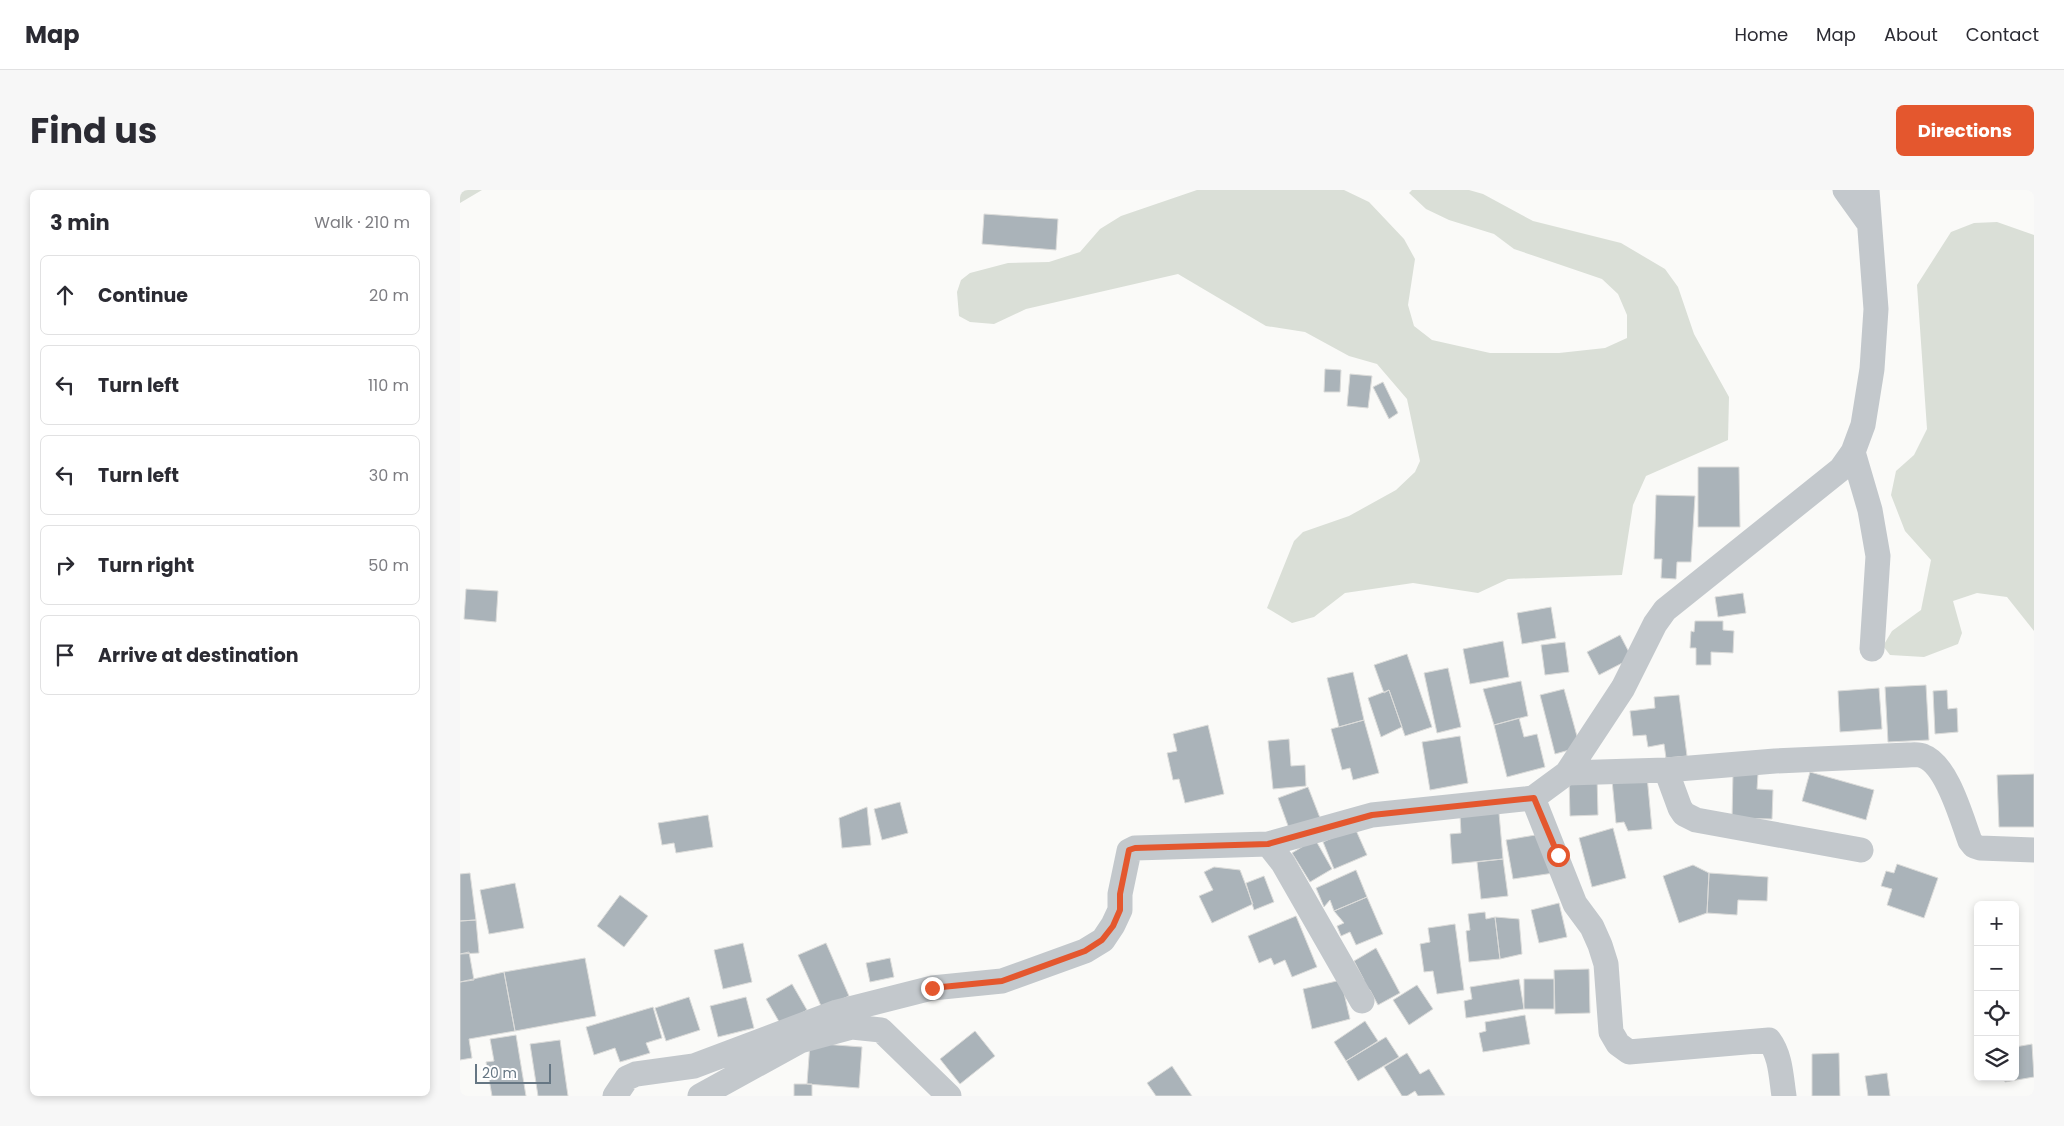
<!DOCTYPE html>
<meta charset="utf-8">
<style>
body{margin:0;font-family:Poppins,sans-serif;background:#f7f7f7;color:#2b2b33}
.controls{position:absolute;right:15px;bottom:15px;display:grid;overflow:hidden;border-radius:8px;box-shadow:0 2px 8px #0003}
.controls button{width:45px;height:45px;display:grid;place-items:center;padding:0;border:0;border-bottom:1px solid #e1e1e2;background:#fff;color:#2b2b33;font:25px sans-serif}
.scale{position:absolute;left:15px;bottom:12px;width:76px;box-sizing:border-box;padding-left:5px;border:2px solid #657683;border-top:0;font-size:14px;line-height:18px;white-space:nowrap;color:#657683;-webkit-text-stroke:4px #fff;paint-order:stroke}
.stop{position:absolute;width:15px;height:15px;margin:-11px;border:4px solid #e4572e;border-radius:50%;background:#fff}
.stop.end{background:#e4572e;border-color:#fff;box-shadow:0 1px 5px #0008}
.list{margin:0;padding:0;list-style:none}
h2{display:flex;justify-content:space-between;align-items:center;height:65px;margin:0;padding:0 20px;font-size:21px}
h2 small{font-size:16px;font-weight:400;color:#7c7c81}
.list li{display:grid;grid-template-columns:32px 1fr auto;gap:15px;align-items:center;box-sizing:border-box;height:80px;margin:0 10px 10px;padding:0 10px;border:1px solid #e1e1e2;border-radius:8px}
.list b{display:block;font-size:19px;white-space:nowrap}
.list em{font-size:16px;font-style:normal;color:#7c7c81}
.icon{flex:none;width:28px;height:28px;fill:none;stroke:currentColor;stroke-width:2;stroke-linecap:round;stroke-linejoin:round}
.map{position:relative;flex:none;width:1574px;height:906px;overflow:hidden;border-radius:8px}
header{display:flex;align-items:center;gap:30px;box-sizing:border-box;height:70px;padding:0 25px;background:#fff;border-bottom:1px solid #e1e1e2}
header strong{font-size:24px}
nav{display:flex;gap:28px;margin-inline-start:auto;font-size:18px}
.intro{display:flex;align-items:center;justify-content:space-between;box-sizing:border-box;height:120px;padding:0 30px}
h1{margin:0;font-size:35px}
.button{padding:12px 22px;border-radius:8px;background:#e4572e;color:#fff;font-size:18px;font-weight:700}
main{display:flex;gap:30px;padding:0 30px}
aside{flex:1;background:#fff;border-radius:8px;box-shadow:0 2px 8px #0003}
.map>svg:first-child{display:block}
.green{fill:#dadfd7}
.building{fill:#aab3b9;stroke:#dcdcda}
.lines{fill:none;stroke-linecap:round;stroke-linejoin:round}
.minor{stroke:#c3c8cc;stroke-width:25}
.route{stroke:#e4572e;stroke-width:6}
</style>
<header>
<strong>Map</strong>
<nav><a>Home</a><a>Map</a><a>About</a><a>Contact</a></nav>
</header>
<div class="intro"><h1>Find us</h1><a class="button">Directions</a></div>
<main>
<aside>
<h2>3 min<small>Walk · 210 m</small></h2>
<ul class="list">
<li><svg class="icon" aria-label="ahead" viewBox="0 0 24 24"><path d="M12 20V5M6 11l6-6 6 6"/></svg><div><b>Continue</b></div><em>20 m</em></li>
<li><svg class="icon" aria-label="left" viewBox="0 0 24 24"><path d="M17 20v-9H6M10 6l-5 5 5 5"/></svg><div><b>Turn left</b></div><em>110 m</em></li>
<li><svg class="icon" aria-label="left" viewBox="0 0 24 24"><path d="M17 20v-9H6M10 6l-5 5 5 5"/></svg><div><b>Turn left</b></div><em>30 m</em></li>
<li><svg class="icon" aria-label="right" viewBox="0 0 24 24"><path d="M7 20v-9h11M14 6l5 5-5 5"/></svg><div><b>Turn right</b></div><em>50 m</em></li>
<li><svg class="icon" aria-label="arrive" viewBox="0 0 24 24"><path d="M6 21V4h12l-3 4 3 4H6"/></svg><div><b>Arrive at destination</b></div></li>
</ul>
</aside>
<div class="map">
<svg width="1574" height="906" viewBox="0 0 1574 906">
<rect width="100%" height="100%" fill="#fafaf8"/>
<path class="green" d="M0,0h22l-22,13z
M737,0h147l25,12 35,37 11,20 -7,46 6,21 18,14 58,13h69l46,-5 22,-10v-23l-9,-21 -16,-15 -88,-30 -20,-15 -45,-14 -23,-11 -17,-16 3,-3h57l14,4 50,27 88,22 44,26 13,18 16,47 35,63 -1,43 -82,36 -13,29 -11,70 -114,4 -30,14 -65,-10 -68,10 -31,24 -22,6 -25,-15 27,-67 9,-9 46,-16 47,-26 19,-18 5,-11 -13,-62 -30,-35 -28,-8 -44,-24 -39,-6 -88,-52 -152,35 -32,15 -24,-2 -11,-6 -2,-24 4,-12 9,-7 38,-10 41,-1 31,-10 20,-23 21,-13z
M1537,32l37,13v396l-27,-34 -30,-4 -24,8 9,32 -4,11 -34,13 -34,-2 -7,-9 9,-15 29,-21 10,-50 -26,-29 -14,-36 5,-24 18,-16 13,-26 -10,-144 34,-53 23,-9z"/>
<path class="building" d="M524,24l74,5 -2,31 -74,-6z
M865,179l16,1 -1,22h-16z
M890,184l22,2 -4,32 -21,-2z
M923,192l15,31 -9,6 -16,-32z
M1238,277h41l1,60h-42z
M1196,305l39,1 -4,66h-14l-1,17 -15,-1 1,-19h-8z
M6,399l32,2 -2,31 -32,-3z
M1283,403l3,20 -28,4 -3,-20z
M1091,417l5,31 -34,6 -5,-31z
M1235,431h28v9l11,1 -1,22 -22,-1v13h-15v-17h-6l1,-17 3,1z
M1160,445l12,23 -33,17 -12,-23z
M1043,451l6,36 -39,7 -7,-35z
M1105,452l4,30 -24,3 -4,-30z
M947,464l25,73 -27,9 -16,-46 -5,3 -10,-28z
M988,478l13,59 -24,6 -13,-60z
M893,482l11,48 -25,7 -12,-49z
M1061,491l7,35 -34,9 -11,-36z
M1466,495l3,55 -41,2 -3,-55z
M1419,498l3,41 -42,3 -2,-41z
M1104,499l16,58 -25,7 -15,-59z
M929,500l13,37 -21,10 -13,-39z
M1487,500l1,19 9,-1 1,24 -23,2 -2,-43z
M1219,505l8,61 -21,2 -2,-14 -16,3 -2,-12 -13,1 -3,-25 25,-3 -1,-11z
M1059,528l5,19 13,-3 8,33 -38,10 -13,-52z
M904,530l15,53 -26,7 -3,-12 -8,2 -11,-41z
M748,535l16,69 -39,9 -6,-24 -6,1 -6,-27 10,-2 -4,-17z
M1000,546l8,47 -38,7 -8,-48z
M829,549l2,27 14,-1 1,21 -33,3 -5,-48z
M1350,582l64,18 -8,30 -64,-19z
M1273,583l25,1 -1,15 16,1 -1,29 -40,-1z
M1574,584v53h-35l-2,-52z
M1137,586l1,39 -28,1 -1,-39z
M1187,586l5,53 -24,2 -4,-9 -8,1 -4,-43z
M848,597l14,36 -31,11 -13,-36z
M440,612l8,31 -26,7 -8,-31z
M407,617l4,38 -29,3 -3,-30z
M1039,623l4,46 -51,5 -2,-30 11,-1 -1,-18z
M248,625l5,32 -37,6 -2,-10 -12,2 -4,-22z
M895,638l12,27 -33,14 -11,-27z
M1153,638l13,50 -34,9 -13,-49z
M1087,643l7,40 -41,6 -7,-39z
M855,649l17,30 -22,13 -18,-29z
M1043,669l5,37 -27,3 -4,-37z
M1437,674l41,14 -14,40 -37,-13 5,-16 -11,-3 5,-15 8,2z
M1233,675l16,8 -2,40 -28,10 -16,-47z
M754,677l26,3 13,34 -41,19 -13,-27 14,-6 -9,-18z
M896,680l11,27 -33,14 -4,-11 -6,7 -8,-19z
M10,683l6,47 -16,1v-47z
M1249,683l59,4 -1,24 -29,-1 -1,15 -30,-2z
M804,686l10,26 -20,8 -8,-27z
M55,693l9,45 -35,6 -9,-44z
M160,705l28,21 -24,31 -27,-21z
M907,707l16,37 -27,11 -6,-13 -9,4 -4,-10 7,-3 -10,-12z
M1099,713l8,34 -28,6 -8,-33z
M1025,722l1,7 9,-2 5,42 -31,3 -3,-31 4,-1 -2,-16z
M836,726l21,51 -25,10 -7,-17 -11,5 -3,-7 -12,5 -11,-27z
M1035,727l24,2 3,35 -22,5z
M16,730l3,33 -19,1v-33z
M995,734l9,66 -27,4 -4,-23 -9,1 -4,-28 10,-2 -2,-14z
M283,753l9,39 -29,7 -9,-39z
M366,753l23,53 -27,12 -24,-53z
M916,758l24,45 -22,12 -8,-15 -11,-7 5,-3 -10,-19z
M9,762l5,28 -14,2v-28z
M125,768l11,58 -81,15 -11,-59z
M430,768l4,19 -24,5 -4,-19z
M1129,779l1,44 -35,1 -1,-44z
M44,782l11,59 -46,8 3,19 -12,2v-78z
M1059,789l5,30 -58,9 -2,-17 8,-2 -2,-12z
M1064,789h30v30h-30z
M881,790l9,39 -38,10 -9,-40z
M332,794l15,26 -26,15 -15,-26z
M957,795l16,24 -24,16 -16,-25z
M229,807l11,33 -34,11 -11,-33z
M286,807l8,31 -36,9 -8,-31z
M193,817l9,31 -16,5 4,10 -30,9 -5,-14 -21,7 -8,-28z
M1065,825l5,29 -47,8 -4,-19 7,-2 -1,-9z
M905,831l13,20 -32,20 -12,-19z
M515,841l20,25 -35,28 -20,-25z
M56,845l10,61h-34l-6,-34 8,-1 -4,-22z
M926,847l13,20 -41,24 -12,-20z
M100,850l8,56h-30l-8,-52z
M350,853l52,4 -3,41 -52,-4z
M1572,854l2,33 -29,5 -1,-5h11v-30z
M947,863l13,21 9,-5 16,26 -27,1 -3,-5 -8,5h-5l-18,-29z
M1379,863l1,43h-28v-42z
M712,876l20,30h-36l-9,-13z
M1427,883l3,23h-22l-3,-20z
M334,894h18v12h-18z"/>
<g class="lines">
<path class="minor" d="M1385,0l23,32
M1393,262l17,58 8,46 -6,93
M1206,580l14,38 4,6 12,6 165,30
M1107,583l99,-3 109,-9 133,-6c4,0 11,-1 15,1 24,8 39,64 47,85l4,5 6,2 54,2
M1073,608l42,106 17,23 8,18 6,19 5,68 7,12 11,8 140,-12c12,16 12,37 15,56
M808,654l104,-29 161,-17 34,-25 56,-85 32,-64 10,-14 176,-141 12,-17 10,-27 9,-56 4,-60 -9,-119
M155,906l12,-18 9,-4 58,-8 143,-54 95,-24 70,-7 83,-30 18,-11 10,-15 7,-15v-16l9,-43 6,-3 133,-4 15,19 79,138
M240,906l100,-55 52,-14 29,3 68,66"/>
</g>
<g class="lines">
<path class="route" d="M472,798l70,-7 83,-30 17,-11 11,-14 7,-16v-16l9,-44 6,-2 133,-4 104,-29 162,-17 24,57"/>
</g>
</svg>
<div class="controls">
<button>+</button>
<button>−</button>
<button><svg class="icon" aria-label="locate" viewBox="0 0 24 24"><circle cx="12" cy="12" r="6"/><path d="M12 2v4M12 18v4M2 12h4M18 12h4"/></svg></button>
<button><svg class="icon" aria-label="layers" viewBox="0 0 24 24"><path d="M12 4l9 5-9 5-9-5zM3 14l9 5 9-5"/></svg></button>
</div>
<div class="scale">20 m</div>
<div class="stop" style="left:1098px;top:665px"></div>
<div class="stop end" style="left:472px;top:798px"></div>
</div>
</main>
